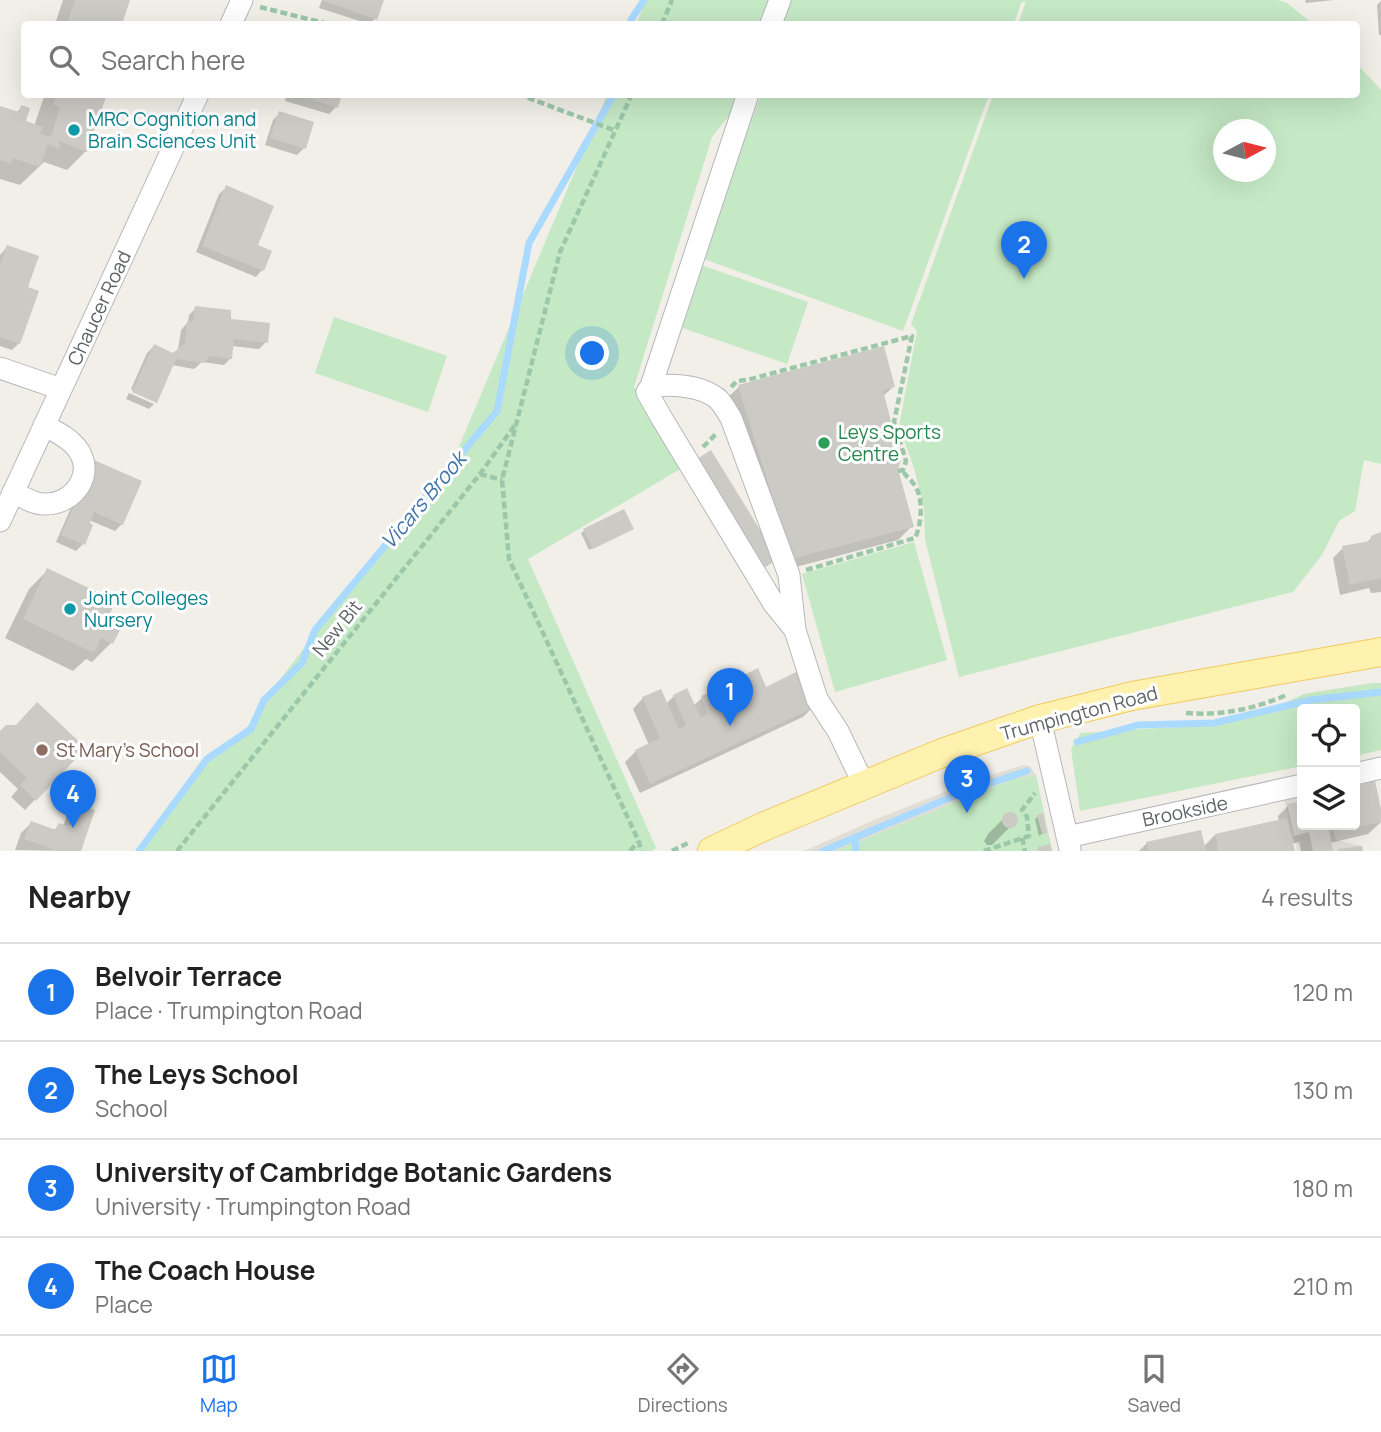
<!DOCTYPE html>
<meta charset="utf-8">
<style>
body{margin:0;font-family:Manrope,sans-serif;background:#f6f6f6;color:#222}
.controls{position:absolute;right:21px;bottom:21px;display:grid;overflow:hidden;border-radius:7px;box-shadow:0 7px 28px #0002}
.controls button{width:63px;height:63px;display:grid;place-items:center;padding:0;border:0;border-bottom:2px solid #e0e0e0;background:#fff;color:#222;font:35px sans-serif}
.compass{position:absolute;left:1213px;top:119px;width:63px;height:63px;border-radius:50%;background:#fff;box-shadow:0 7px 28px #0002;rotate:83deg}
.you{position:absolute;left:593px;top:354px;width:24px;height:24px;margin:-18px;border:5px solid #fff;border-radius:50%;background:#1a73e8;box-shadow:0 0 0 10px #1a73e833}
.badge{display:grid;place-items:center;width:46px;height:46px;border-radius:50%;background:#1a73e8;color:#fff;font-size:23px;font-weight:700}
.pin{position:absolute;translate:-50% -58px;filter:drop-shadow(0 2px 4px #0008)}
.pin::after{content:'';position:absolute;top:37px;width:24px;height:21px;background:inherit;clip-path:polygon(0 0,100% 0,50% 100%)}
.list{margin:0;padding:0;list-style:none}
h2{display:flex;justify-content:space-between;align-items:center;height:91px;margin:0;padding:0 28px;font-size:30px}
h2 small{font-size:23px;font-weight:400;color:#767676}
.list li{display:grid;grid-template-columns:46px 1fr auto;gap:21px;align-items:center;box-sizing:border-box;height:98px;padding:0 28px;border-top:2px solid #e0e0e0}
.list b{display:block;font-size:26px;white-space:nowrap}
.list p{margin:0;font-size:23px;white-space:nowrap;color:#767676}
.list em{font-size:23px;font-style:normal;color:#767676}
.icon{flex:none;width:38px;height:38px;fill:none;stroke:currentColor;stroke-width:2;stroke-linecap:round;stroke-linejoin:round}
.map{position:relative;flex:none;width:1381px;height:851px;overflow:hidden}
.search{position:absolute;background:#fff;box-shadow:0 7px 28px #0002;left:21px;right:21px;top:21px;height:77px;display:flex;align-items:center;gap:18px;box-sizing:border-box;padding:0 24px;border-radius:7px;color:#767676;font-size:26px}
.sheet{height:483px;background:#fff}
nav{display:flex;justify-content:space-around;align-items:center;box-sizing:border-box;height:98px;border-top:2px solid #e0e0e0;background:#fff;font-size:19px;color:#767676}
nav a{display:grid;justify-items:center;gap:4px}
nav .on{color:#1a73e8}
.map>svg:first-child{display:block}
.education{fill:#e1ded6}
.green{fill:#c5e8c5;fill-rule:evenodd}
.shadow{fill:#0003}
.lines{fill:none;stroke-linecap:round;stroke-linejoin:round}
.stream{stroke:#aadaff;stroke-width:7}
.building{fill:#cccac5}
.minor-casing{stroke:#b5b8bc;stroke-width:23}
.major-casing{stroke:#f2c960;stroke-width:30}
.path{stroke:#9cc7a9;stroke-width:4.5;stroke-dasharray:7 3.5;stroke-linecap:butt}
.minor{stroke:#fff;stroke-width:21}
.major{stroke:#fff2af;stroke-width:28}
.culture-dot{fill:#0f9aa8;stroke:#fff;stroke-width:2.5}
.leisure-dot{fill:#2e9e5b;stroke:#fff;stroke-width:2.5}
.education-dot{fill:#8d6e63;stroke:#fff;stroke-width:2.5}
.labels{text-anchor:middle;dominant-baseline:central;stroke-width:6;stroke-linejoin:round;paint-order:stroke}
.culture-label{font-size:19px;fill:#0d838f;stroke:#fff;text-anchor:start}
.street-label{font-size:19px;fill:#5f6368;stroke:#fff}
.leisure-label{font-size:19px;fill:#27864d;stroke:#fff;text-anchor:start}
.education-label{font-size:19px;fill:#785e54;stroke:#fff;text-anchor:start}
.water-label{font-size:21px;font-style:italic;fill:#4174aa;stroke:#fff}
</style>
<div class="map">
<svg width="1381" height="851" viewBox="0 0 1381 851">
<rect width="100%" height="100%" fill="#f1efe8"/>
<path class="education" d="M1023,765l7,1 6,9 16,76h-248l70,-31 93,-37z
M1302,794v31h30l4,15 26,6 1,5h-66l-13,-52z"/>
<path class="green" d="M646,0h632l9,3 26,21h-295l8,-23 -5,2 -7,21h-378z
M1357,64l24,26v374l-17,-4 -9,51 -16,10 -17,34 -29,37 -334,85 -34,-138 -1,-31 -10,-40 -15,-42 18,-95 -6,-7 82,-229 363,-1zM1224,130h42v42h-42z
M607,95h138l-33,42 -78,250 48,81 -154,91 128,289 -5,3h-513l69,-92 33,-20 24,-39 194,-251z
M761,95h228l-86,236 -202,-73z
M698,264l110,38 -21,62 -110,-38z
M334,317l113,39 -19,56 -113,-39z
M914,542l33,118 -112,32 -33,-118z
M1372,683h9v67l-26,6v-47h-53v57l-222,45 -9,-62 10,-16 143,-9 41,-12 39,-18z
M1036,775l16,76h-217l176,-71z"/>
<path class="shadow" d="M63,0h65l-7,24h-66z
M322,0h60l-7,19 -6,5 -50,-16z
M1305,0h29l-28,3z
M1381,1v34h-2l-2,-30z
M45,94h60l-19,57 -19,19 -23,-8 -24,23 -20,-6v-71l16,5 6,-6 2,15 10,4z
M287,94h53l-4,13 -7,7 -44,-13z
M280,113l32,10 -8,25 -7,7 -32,-10 8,-25z
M226,188l30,58 6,24 -6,7 -60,-25 23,-58z
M7,247l19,41 -7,55 -7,7 -12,-4v-91z
M196,308l33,12 37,22 -7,7 -27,-3 -1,12 -7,7 -22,-3 -8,7 -22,-4 -17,38v-3l-24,-11 16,-36 7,-7 19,9 5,-5 3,-20 7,-8 1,-7z
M739,387h154l-11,10 9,32 -3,3 24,94 -14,14 -121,32 -3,-11 -17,12 11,-26 -43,-147z
M129,393l25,11 -5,5 -23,-10z
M88,469l34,55 -7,7 -26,-11 -6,24 -7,7 -20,-9z
M632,529l-43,21 -8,-17 3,-2z
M1381,534v58l-10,1 -2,-5 -29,7 -7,-37 10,-10 22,-4 7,-7z
M48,570l58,47 5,26 -19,19 -6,-3 -13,12 -68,-33 24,-49z
M757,670l8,19 49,17 -11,11 -163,76 -15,-31 11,-11 13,-6 -16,-36 10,-11 23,6 8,-8 19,10 9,-8 12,-5 -3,-5 11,-10 16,6 9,-8z
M0,733l83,16 -58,61 -14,-13 7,-8 -18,-17z
M1373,783l8,39 -13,12 -38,9 1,8h-30l-2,-9 -8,2 2,7h-154l8,-8 56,4 12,-12 64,-13 -1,-6 10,-10 14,-3v22h53v-37z
M77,806l16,5 -14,40 -64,-1 6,-17 10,-10 22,8 6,-6 4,1 4,-10z
M1008,814h5l3,7 -24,24h-5l-3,-4 4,-7z
M1038,816l7,16 -6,4 -4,-17z"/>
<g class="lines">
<path class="stream" d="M632,24l-1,-4 13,-20
M1077,742l61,-17 76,-2 97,-23 70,-8
M855,837l1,14
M139,851l68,-92 44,-30 13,-29 38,-37 13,-33 182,-219 32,-168 85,-149
M823,851l143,-60 61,-20"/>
</g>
<path class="building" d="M75,0h55l-8,24h-55z
M321,0h63l-7,20z
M57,94h50l-20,58 -28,-11 1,8 -12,-5 -8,23 -27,-9 -2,6 -11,-4v-54l19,6 2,-7 9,3 -4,13 17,6 -3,7 11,3 9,-30 -7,-2z
M294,94h48l-4,14z
M279,111l35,11 -8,27 -36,-11z
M226,185l48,21 -16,39 14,6 -8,20 -62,-25z
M7,245l32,11 -11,31 11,4 -19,53 -20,-7v-73z
M195,306l36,4v9l39,4 -2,20 -34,-4 -2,20 -22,-3 -7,7 -27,-4 -19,44 -25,-11 22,-48 19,9 12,-10 2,-22 6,1z
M884,346l11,41 -12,3 10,40 -4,1 6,24 6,5 -3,9 16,58 -123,32 -53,-174z
M711,450l67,109 -14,9 -67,-109z
M94,460l48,21 -19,44 -29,-13 -4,11 3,2 -8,20 -24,-10z
M624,509l10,20 -41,20 -10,-20z
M1381,532v46l-31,7 -8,-39 29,-5v-5z
M47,568l69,33 -8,16 15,7 -10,20 -12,-6 -7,15 -71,-34z
M758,668l8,19 34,-17 16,37 -166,77 -15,-34 25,-12 -18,-41 19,-8 18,40 7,-4 -13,-30 14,-7 14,30 7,-4 -7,-18 13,-5 7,17 11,-5 -11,-27 13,-6 12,27 8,-4 -8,-19z
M37,702l49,46 -50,53 -16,-16 7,-7 -27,-26v-21l6,-6h10z
M1375,781l6,28v13l-39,9 -1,-6h14v-39z
M1302,801v24h26l5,26h-20l-4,-19 -15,4 -7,-32z
M77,804l18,6 -14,41h-23l-34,-12 7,-18 25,9 2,-7 11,3z
M1002 820a8 8 0 1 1 16 0a8 8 0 1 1-16 0Z
M1043,813l4,20 -5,1 -5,-19z
M1287,818l8,33h-77l-3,-17z
M1201,830l5,21h-58l-2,-9z
M1050,844l2,7h-14v-4z
M1362,846l1,5h-25v-2z"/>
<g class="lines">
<g class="minor-casing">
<path id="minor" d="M231,24l11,-24
M771,24l9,-24
M0,368l61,21
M651,386l97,-292
M13,492c10,5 20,12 31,12 30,1 53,-31 32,-57 -8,-10 -20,-15 -32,-22
M0,521l198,-427
M795,630l-21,-26 -113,-187 -14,-25 4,-6c21,-2 50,-1 67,13 5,5 9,13 13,19l58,157 6,55 22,69 21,32 26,54
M1040,719l30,130
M1355,774l26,-6
M1067,837l235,-52"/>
</g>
<g class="major-casing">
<path id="major" d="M712,851l53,-25 177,-73 98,-34 92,-23 249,-44"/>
</g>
<path class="path" d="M260,7l68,17
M662,24l10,-24
M518,94l98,37
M632,94l-72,158 -58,228 7,79 130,283 2,9
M731,387l6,-6 10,-1 165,-44 -18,86 12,39 -3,9 -5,1
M703,447l14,-14
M480,474l22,6
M806,570l109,-32c7,-14 9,-43 -2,-55 -4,-6 -8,-6 -10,-13
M1186,713c34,3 69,-4 100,-18
M1022,838l3,13
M177,851l303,-377 35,-49
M630,851l8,-9
M672,851l18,-9
M984,851l45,-15 -2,-19 -5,-7 13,-17"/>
<use href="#minor" class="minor"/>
<use href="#major" class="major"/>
</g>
<g class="culture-dot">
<circle cx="74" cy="130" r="7"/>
<circle cx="70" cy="609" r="7"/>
</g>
<circle class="leisure-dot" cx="824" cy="443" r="7"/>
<circle class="education-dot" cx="42" cy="750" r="7"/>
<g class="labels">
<g class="culture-label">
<text x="88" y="119">MRC Cognition and<tspan x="88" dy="22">Brain Sciences Unit</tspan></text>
<text x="84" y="598">Joint Colleges<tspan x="84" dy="22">Nursery</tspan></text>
</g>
<g class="street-label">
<text transform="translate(99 308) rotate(-65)">Chaucer Road</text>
<text transform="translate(337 628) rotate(-51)">New Bit</text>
<text transform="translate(1079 713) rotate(-15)">Trumpington Road</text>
<text transform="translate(1185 811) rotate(-12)">Brookside</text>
</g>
<g class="leisure-label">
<text x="838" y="432">Leys Sports<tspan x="838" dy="22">Centre</tspan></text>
</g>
<g class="education-label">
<text x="56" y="750">St Mary's School</text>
</g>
<g class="water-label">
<text transform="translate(423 500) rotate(-50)">Vicars Brook</text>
</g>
</g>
</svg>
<div class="controls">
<button><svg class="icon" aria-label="locate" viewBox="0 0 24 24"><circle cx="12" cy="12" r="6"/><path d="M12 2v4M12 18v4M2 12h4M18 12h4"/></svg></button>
<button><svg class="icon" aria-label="layers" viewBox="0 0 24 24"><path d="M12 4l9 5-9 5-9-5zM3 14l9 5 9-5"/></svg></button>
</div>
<svg class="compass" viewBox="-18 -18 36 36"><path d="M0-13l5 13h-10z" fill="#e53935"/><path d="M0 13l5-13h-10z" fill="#767676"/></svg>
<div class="you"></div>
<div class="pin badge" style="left:730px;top:726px">1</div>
<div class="pin badge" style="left:1024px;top:279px">2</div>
<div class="pin badge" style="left:967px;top:813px">3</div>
<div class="pin badge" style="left:73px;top:828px">4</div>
<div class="search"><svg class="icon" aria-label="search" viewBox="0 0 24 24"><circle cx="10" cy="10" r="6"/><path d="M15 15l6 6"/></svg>Search here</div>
</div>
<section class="sheet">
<h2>Nearby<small>4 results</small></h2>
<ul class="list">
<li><span class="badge">1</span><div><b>Belvoir Terrace</b><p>Place · Trumpington Road</p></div><em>120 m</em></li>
<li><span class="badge">2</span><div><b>The Leys School</b><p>School</p></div><em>130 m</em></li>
<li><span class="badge">3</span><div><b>University of Cambridge Botanic Gardens</b><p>University · Trumpington Road</p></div><em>180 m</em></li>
<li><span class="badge">4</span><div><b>The Coach House</b><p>Place</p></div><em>210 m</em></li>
</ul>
</section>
<nav>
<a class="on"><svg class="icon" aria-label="map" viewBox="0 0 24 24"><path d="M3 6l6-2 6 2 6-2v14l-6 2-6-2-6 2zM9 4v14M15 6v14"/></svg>Map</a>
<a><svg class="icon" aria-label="directions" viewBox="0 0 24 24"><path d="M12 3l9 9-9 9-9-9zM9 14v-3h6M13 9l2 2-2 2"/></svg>Directions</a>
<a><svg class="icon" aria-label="saved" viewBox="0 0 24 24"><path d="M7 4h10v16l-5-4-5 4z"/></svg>Saved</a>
</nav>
